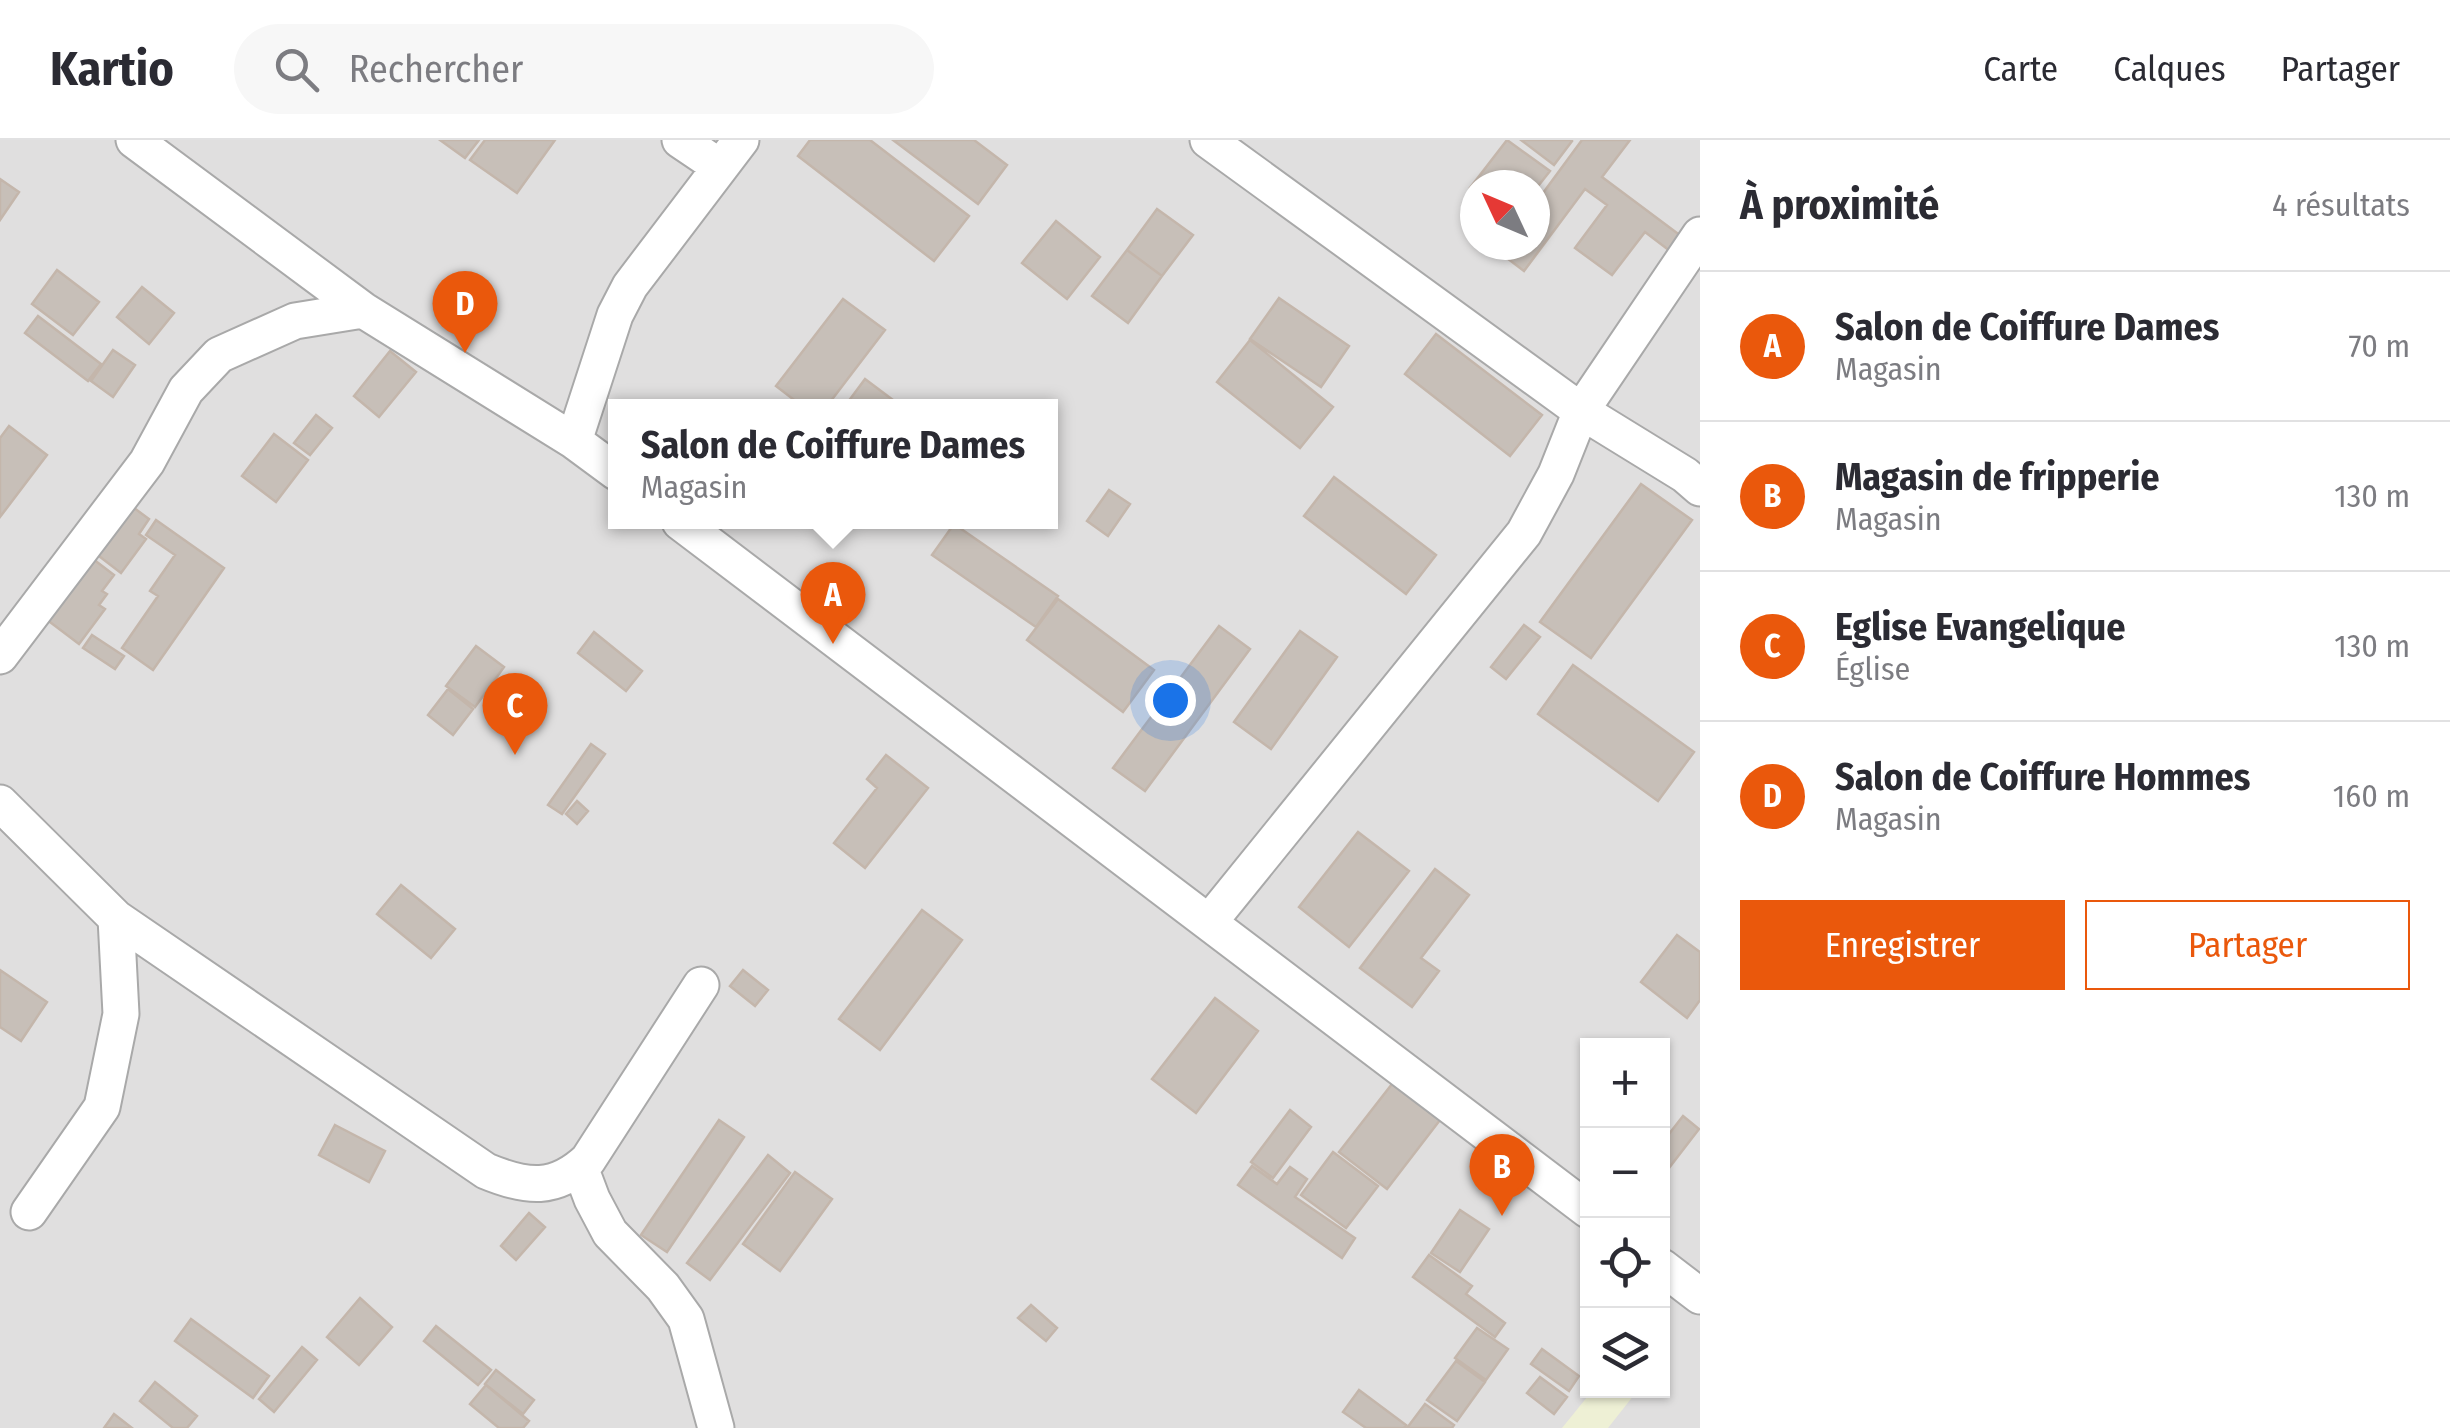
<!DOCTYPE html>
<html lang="fr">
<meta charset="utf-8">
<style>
body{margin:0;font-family:"Fira Sans Condensed",sans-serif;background:#f7f7f7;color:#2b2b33}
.controls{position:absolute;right:30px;bottom:30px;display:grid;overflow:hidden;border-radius:0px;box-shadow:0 2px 8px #0004}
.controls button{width:90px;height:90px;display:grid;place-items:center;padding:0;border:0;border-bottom:2px solid #e1e1e2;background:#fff;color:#2b2b33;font:50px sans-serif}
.compass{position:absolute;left:1460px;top:30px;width:90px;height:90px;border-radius:50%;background:#fff;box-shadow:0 2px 8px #0004;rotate:314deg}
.you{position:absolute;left:1170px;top:560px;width:35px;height:35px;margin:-25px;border:8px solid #fff;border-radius:50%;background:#1a73e8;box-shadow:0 0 0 15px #1a73e833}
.badge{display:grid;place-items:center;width:65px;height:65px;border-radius:50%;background:#ea580c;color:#fff;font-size:32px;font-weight:700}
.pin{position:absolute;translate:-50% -82px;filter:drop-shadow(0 2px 5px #0008)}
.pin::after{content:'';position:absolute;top:52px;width:35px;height:30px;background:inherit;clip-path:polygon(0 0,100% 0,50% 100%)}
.popup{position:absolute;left:608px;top:259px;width:450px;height:130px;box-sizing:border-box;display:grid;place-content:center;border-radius:0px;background:#fff;filter:drop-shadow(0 2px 8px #0005);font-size:32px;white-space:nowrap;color:#7c7c81}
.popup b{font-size:38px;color:#2b2b33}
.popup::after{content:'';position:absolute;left:50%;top:100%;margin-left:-20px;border:20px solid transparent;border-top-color:#fff}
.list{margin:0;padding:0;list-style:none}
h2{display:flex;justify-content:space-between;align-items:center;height:130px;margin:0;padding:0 40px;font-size:42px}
h2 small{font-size:32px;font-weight:400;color:#7c7c81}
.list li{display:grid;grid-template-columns:65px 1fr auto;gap:30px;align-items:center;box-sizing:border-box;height:150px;padding:0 40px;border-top:2px solid #e1e1e2}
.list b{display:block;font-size:38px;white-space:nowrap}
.list p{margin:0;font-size:32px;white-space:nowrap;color:#7c7c81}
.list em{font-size:32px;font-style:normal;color:#7c7c81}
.actions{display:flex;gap:20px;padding:30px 40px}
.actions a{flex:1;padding:22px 0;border:2px solid #ea580c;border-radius:0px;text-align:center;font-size:35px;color:#ea580c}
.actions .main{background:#ea580c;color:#fff}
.icon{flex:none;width:55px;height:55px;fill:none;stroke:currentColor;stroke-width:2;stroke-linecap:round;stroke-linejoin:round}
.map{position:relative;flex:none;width:1700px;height:1288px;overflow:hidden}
header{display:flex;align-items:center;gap:60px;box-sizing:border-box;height:140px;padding:0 50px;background:#fff;border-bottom:2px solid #e1e1e2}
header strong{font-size:48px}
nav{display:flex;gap:55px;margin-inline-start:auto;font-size:35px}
.search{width:700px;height:90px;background:#f7f7f7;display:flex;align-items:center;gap:25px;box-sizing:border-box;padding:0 35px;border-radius:55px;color:#7c7c81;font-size:38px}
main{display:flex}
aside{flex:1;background:#fff}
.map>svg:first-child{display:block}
.residential{fill:#e0dfdf;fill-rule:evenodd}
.farmland{fill:#eef0d5}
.building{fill:#c7bfb8;stroke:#c4b6ab;stroke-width:2.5}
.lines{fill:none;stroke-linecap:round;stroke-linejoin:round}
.street-casing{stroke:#a9a9a9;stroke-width:39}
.street{stroke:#fff;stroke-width:35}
</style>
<header>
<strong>Kartio</strong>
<div class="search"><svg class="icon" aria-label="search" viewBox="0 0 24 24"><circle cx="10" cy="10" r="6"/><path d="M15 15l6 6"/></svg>Rechercher</div>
<nav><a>Carte</a><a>Calques</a><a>Partager</a></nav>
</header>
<main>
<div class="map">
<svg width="1700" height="1288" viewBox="0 0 1700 1288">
<rect width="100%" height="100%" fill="#f2efe9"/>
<path class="residential" d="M0,0h1700v1288h-1700zM1475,45h60v60h-60zM616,266h434v116h-434zM1588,906h74v344h-74z"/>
<path class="farmland" d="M1592,1251h37l5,4 -26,33h-46z"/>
<path class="building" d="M440,0h39l-14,18z
M485,0h70l-38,53 -47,-33z
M810,0h60l99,76 -35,45 -136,-105z
M893,0h81l33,25 -29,39z
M1507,0l43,31 -15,19v-5h-60v8l-5,-5z
M1521,0h50l1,1 -18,24z
M1582,0h48l-28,37 79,59 -11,15 -25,-19 -33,43 -37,-27 32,-43 -22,-16 -61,82 -25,-19 6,-7h30v-41z
M0,39l19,13 -19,28z
M1157,69l36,26 -31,41 -35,-26z
M1056,81l44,36 -33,42 -45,-36z
M1127,110l35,26 -34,47 -36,-27z
M57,130l42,32 -26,33 -41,-31z
M142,147l32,26 -25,31 -32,-27z
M1279,158l70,48 -28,41 -71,-48z
M843,159l42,31 -58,76h-25l-26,-20z
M38,176l63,48 -13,17 -63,-48z
M1436,194l106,81 -32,41 -105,-82z
M1250,200l83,67 -33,41 -83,-66z
M113,210l22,15 -22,32 -22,-16z
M390,211l26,21 -37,45 -25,-21z
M865,239l36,27h-56z
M316,275l16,13 -22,27 -16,-12z
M9,286l38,29 -47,62v-79z
M274,294l34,26 -32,42 -34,-26z
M1334,337l102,78 -30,39 -102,-78z
M1641,344l51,36 -101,138 -51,-36z
M1109,350l21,14 -22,32 -21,-15z
M130,365l19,14 -10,15 7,5 -25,34 -26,-20z
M156,380l68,48 -71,102 -31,-22 36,-52 -8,-5 25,-36 -29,-20z
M954,384l104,72 -22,31 -104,-72z
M93,419l21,16 -12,16 5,3 -8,11 6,4 -26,35 -33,-25z
M1058,459l96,71 -31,42 -96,-72z
M1524,485l16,12 -34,42 -15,-12z
M1219,486l31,23 -105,142 -32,-23z
M1300,491l37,26 -66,92 -37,-27z
M594,492l48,39 -16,20 -48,-38z
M92,495l32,21 -9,13 -32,-21z
M476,506l28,21 -29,40 -29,-21z
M1573,525l121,87 -36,49 -120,-87z
M448,549l25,20 -20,26 -25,-20z
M591,604l14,10 -43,60 -14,-9z
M886,615l42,33 -63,80 -31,-25 43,-55 -10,-9z
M577,661l11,10 -11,13 -11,-10z
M1358,692l51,39 -60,76 -50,-40z
M1435,729l34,26 -48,63 18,13 -27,36 -52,-39z
M401,745l54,44 -24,29 -54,-44z
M922,770l40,30 -82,110 -41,-31z
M1677,795l23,17v48l-13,18 -46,-36z
M0,830l47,32 -26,39 -21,-14z
M743,830l25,20 -13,16 -25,-20z
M1215,858l43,33 -62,82 -44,-34z
M1392,944l48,36 -53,69 -48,-37z
M1290,970l21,17 -38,51 -22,-16z
M1683,976l16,13 -37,48v-34z
M719,980l25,17 -77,115 -26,-17z
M335,985l50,26 -16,31 -50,-27z
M1333,1012l45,34 -32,42 -45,-33z
M768,1015l22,18 -80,107 -23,-17z
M1252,1026l25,18 13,-17 17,12 -12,18 60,41 -13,20 -104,-73z
M795,1032l37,27 -52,72 -37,-27z
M1460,1070l29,19 -29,43 -29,-19z
M529,1073l16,14 -29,33 -15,-14z
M1429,1115l43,31 -6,8 39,29 -10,14 -82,-60z
M360,1158l32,29 -33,38 -32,-28z
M1031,1165l26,23 -11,13 -28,-23z
M191,1179l78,57 -16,22 -78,-57z
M436,1186l55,44 -13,15 -54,-44z
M1477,1188l31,21 -22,31 -31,-22z
M302,1207l15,13 -43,52 -15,-13z
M1542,1209l37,27 -10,15 -38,-27z
M1456,1221l29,21 -28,39 -30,-21z
M496,1230l38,30 -11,14 -38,-30z
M1540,1237l27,20 -13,17 -27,-21z
M155,1242l42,34 -10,12h-14l-33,-27z
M486,1245l43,36 -6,7h-24l-29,-24z
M1359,1250l47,35 -2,3h-38l-23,-16z
M1425,1264l29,21 -2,3h-45z
M114,1274l18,14h-28z"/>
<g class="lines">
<g class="street-casing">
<path id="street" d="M134,0l229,170 211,131 42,31
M680,0l40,27
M1208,0l373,271 104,64 15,13
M574,301l41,-126 15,-29 111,-146
M680,382l908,688
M0,516l147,-194 39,-72 33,-35 76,-34 68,-11
M0,663l116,115 370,253c41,17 69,20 102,-11l113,-175
M1210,781l314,-388 32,-59 25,-63 119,-176
M580,1027l12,32 18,34 53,54 23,32 30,109
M29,1072l73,-105 19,-93 -5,-96
M1662,1127l38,29"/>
</g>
<use href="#street" class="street"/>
</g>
</svg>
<div class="controls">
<button>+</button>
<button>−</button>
<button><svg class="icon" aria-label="locate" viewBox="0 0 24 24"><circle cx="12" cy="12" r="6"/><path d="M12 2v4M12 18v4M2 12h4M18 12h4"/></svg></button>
<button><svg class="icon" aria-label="layers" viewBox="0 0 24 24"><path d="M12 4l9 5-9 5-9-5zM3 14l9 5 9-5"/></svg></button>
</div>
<svg class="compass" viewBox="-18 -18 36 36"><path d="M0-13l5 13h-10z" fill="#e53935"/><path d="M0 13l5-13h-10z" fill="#7c7c81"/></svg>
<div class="you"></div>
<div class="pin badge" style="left:833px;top:504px">A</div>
<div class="popup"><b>Salon de Coiffure Dames</b>Magasin</div>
<div class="pin badge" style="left:1502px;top:1076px">B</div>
<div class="pin badge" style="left:515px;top:615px">C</div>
<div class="pin badge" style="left:465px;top:213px">D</div>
</div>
<aside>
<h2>À proximité<small>4 résultats</small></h2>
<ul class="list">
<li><span class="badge">A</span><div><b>Salon de Coiffure Dames</b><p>Magasin</p></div><em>70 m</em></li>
<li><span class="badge">B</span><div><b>Magasin de fripperie</b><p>Magasin</p></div><em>130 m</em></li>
<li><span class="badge">C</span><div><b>Eglise Evangelique</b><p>Église</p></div><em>130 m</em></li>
<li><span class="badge">D</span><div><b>Salon de Coiffure Hommes</b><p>Magasin</p></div><em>160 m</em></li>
</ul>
<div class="actions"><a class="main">Enregistrer</a><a>Partager</a></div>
</aside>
</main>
